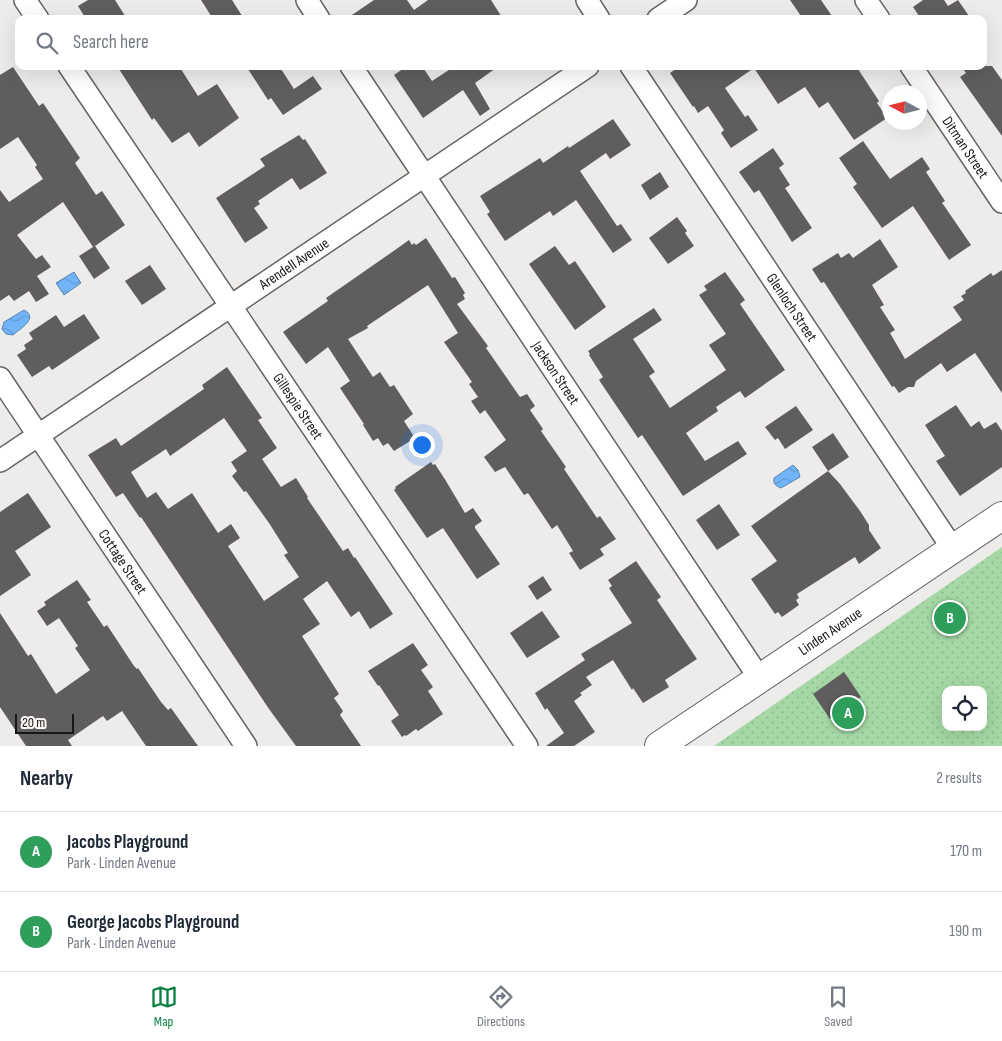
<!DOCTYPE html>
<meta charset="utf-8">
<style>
body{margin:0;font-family:"Sofia Sans Condensed",sans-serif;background:#f2f2f3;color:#1f2937}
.controls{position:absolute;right:15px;bottom:15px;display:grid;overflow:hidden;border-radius:10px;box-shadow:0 5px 20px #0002}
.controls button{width:45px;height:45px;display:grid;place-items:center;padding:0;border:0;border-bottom:1px solid #e0e1e3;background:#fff;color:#1f2937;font:25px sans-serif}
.compass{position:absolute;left:882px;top:85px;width:45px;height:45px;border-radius:50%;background:#fff;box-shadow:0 5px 20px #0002;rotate:277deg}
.scale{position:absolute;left:15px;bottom:12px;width:59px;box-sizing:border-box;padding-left:5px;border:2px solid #171716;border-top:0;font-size:14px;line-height:18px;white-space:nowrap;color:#171716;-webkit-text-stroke:4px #fcf9f7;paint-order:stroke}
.you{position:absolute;left:421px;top:444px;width:18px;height:18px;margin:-12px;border:4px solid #fff;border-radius:50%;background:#1a73e8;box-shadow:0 0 0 8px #1a73e833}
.badge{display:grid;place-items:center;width:32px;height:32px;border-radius:50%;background:#0b8043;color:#fff;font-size:16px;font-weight:700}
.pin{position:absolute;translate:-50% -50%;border:2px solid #fff;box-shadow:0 1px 5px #0006}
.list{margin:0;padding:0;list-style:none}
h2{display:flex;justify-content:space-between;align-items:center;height:65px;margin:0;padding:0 20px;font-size:21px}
h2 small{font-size:16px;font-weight:400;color:#747a83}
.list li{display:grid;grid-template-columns:32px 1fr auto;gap:15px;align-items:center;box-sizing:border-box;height:80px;padding:0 20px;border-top:1px solid #e0e1e3}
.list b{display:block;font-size:19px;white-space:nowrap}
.list p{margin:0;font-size:16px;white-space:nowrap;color:#747a83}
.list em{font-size:16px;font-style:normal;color:#747a83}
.icon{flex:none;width:28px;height:28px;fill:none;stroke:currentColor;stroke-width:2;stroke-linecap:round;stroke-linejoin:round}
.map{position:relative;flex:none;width:1002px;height:746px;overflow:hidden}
.search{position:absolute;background:#fff;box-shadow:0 5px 20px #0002;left:15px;right:15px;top:15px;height:55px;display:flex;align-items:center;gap:12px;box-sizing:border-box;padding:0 18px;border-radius:10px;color:#747a83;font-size:19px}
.sheet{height:225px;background:#fff}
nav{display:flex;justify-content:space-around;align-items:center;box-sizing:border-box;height:70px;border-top:1px solid #e0e1e3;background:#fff;font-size:14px;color:#747a83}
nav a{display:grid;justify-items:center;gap:2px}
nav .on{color:#0b8043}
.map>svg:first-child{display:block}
.park{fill:url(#park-dots);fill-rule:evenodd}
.water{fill:url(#water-waves);stroke:#5686b4}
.building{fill:#605d5e;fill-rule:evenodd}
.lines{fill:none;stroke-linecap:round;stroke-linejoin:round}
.street-casing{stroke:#676563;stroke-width:24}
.secondary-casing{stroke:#676563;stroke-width:30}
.street{stroke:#fff;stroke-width:21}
.secondary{stroke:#fff;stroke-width:28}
.labels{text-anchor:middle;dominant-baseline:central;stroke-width:5;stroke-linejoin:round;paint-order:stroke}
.street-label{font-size:15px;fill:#171716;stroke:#fcf9f7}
</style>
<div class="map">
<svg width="1002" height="746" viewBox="0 0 1002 746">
<defs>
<pattern id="park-dots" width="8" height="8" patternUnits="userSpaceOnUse" patternTransform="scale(1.25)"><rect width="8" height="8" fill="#a5d8a5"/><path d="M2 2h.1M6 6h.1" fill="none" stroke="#8db98d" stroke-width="1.8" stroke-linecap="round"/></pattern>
<pattern id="water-waves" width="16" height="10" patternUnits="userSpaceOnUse" patternTransform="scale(1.25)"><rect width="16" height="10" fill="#71b5f8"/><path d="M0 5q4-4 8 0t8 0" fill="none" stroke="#619bd4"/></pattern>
</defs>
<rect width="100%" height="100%" fill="#eeecea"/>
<path class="park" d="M1002,547v199h-288zM946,690h37v37h-37z"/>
<path class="water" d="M74,272l7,11 -17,12 -8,-12z
M24,310c15,8 -3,18 -11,25l-7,-1 -4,-5 2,-7z
M793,465l5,5 2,7 -19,11c-5,-2 -8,-4 -7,-10z"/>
<path class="building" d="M88,0h27l12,19h-41l-8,-13z
M201,0h31l12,19h-31z
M374,0h33l7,10 14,-10h63l12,19h-157z
M790,0h31l13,19h-31z
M923,0h21l4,6 10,-6 13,19h-50l-8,-12z
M117,66h62l19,30 19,-12 22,34 -40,29 -10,-15 -17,11 -18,-25 -2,2z
M246,66h33l15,23 19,-13 9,13 -39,26 -12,-17 -3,2z
M407,66h15l10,15 23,-15h44l-24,17 15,26 -10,7 -17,-26 -40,28 -29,-43z
M680,66h176l23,35 -2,2 10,15 -33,22 -26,-38 -9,6 -14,-21 -27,17 -24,-36 -29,20 20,29 3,-2 10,15 -27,18 -10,-15 3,-3 -16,-24 -10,7 -4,-7 -1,1 -23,-34z
M961,66h31l10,14v56l-42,-59 6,-4z
M13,67l26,39 4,-3 37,55 -5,5 21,32 6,-4 23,34 -30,21 15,22 -16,11 -15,-23 14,-9 -30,-45 -46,33 19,24 6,-4 9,12 -14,9 12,18 -13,8 -7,-11 -15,10 -5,-6 -9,6v-111l9,12 34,-23 -8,-12 2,-2 -19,-28 -18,12v-74z
M613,119l18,26 -21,14 -4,-6 -26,18 37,55 4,-2 11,16 -19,13 -37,-53 -23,16 -3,-5 -45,30 -18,-27 3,-2 -10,-16 60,-38 3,5 25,-17 1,2z
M299,135l4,5 2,-1 22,34 -27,17 -8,-12 -34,23 2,3 -6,4 14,20 -23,15 -29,-45 49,-32 -5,-7z
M863,141l27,38 32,-22 8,12 -4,3 19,29 -3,2 3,4 26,38 -22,15 -36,-54 -31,22 -29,-41 4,-3 -18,-26z
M773,148l11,16 -5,4 11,17 -5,3 27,40 -20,14 -33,-52 -5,3 -15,-21z
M660,172l9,15 -19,13 -9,-15z
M677,217l10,14 -2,2 9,13 -26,18 -19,-26z
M426,238l26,40 3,-1 10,16 -2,2 2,4 -8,5 31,42 -2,2 34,49 7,-3 8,12 -5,4 13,19 -2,2 25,36 -2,2 33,49 3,-2 16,23 -16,10 4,6 -24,15 -11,-17 4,-2 -16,-26 -5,4 -24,-36 -4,2 -19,-28 -10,5 -11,-15 22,-17 -21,-30 -5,4 -9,-13 7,-4 -9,-13 3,-2 -28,-40 14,-9 -30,-48 -61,41 1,2 -20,11 25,38 7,-5 10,15 4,-2 19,29 -9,7 11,17 -21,13 -6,-8 -5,3 -5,-8 -5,3 -10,-16 1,-1 -24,-36 10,-7 -22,-34 -22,17 -23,-32 45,-31 -2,-3 69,-48 14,-10 3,5 2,-2 2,2z
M880,239l18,28 -26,18 12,20 -4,2 15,23 -5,3 15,26 57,-39 -9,-13 11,-7 -3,-4 5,-3 -1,-2 26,-18 2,3 9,-6v123l-27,-40 -28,19 -6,-9 -25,18 -2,6h-6l-9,6 -5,-7 -2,1 -68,-105 -3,1 -9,-14 26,-16 3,5 8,-5 4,5z
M555,246l14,19 6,-4 31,46 -31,23 -46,-66z
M150,265l16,24 -24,16 -17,-24z
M725,272l20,28 -5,4 45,66 -40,28 -5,-7 -24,16 2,4 -32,22 19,28 33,-20 9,13 -64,42 -41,-61 -4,3 -39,-58 4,-3 -14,-22 1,-1 -2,-3 66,-43 8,12 -29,19 22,33 -6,4 21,32 56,-38 -17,-25 17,-11 -27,-39 8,-5 -3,-4z
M84,314l16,24 -48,32 -3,-4 -17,11 -15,-22 9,-6 -2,-4 9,-6 -4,-6 27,-18 8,12z
M227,367l35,51 -4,2 19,28 -15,11 19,28 15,-9 12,19 -1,1 36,53 5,-3 6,10 1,-1 38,57 -23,15 -11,-18 -8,6 -24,-36 -24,18 17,25 -18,12 37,58 -5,4 9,13 -3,4 21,31h-65l-27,-37 -128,-192 -1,1 -17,-25 -7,4 -28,-42 28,-17 5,8 83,-57 -2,-4zM224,418l23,33 -16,11 6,9 -5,5 12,16 2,-1 23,32 19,30 -4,2 15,22 -35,24 -36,-55 12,-8 -9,-14 -13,9 -26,-40 -24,16 -12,-17 -9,6 -16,-26 35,-23 4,7z
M956,405l15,22 8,-6 5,8 12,-7 6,9v36l-42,29 -24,-35 9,-5 -20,-31z
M796,406l17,24 -28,19 -7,-11 -3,2 -10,-13z
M833,433l16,24 -21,14 -16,-24z
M431,462l2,3 2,-1 11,17 19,32 8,-5 9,13 -7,5v2l25,36 -23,15 -34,-51 -16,10 -33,-48 2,-2 -1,-1z
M828,471l12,13 20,27 9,14v5l12,18 -22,16 -4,-7 -58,37 2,4 -3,2 3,5 -17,12 -4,-5 -3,2 -24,-35 26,-18 -26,-35z
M28,493l23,34 -36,24 16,24 -31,21v-84z
M719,504l21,31 -23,15 -21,-30z
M636,561l25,36 -4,3 40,59 -32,21 4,7 -26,16 -10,-15 -1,2 -19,-30 -27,17 6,8 -12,8 2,2 -8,6 21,31 -21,14h-28l18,-13 -17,-25 -2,2 -10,-17 50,-33 -4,-6 51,-31 -23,-35 3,-2 -4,-6z
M543,576l9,14 -15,10 -9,-14z
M77,580l14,20 -4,2 17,25 3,-2 27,41 3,3 1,-1 23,34 7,8 3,-2 27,38h-52l-24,-35 -15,10 -4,-5 -35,24 4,6h-46l-26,-39v-94l28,43 3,-2 25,40 34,-24 -15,-22 3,-2 -19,-28 -12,8 -10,-15 9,-6 -2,-3z
M542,611l18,26 -33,21 -17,-25z
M413,643l15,22 -7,5 12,17 -5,4 15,23 -25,17 -2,-2 -10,7 -1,-1 -3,2 -11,-16 8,-6 -20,-30 -1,1 -10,-15z
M844,672l17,25 -31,22 -17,-25z"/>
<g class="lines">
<g class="street-casing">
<g id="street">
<path d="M25,0l13,19"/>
<path d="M307,0l12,19"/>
<path d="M587,0l12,19"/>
<path d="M866,0l13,19"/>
<path d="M658,19l28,-19"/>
<path id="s1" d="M69,66l458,680"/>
<path id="s2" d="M351,66l409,613"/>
<path id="s3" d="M631,66l322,483"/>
<path id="s4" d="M911,66l91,136"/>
<path id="s5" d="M0,378l246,368"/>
<path id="s6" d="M0,461l588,-395"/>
</g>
</g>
<g class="secondary-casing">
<g id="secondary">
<path id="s7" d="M659,746l343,-230"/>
</g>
</g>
<use href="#street" class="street"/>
<use href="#secondary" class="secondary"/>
</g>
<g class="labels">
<g class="street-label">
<text stroke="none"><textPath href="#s4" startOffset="98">Ditman Street</textPath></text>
<text stroke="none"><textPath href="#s6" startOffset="354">Arendell Avenue</textPath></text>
<text stroke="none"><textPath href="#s3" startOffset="290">Glenloch Street</textPath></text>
<text stroke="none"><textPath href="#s2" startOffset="369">Jackson Street</textPath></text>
<text stroke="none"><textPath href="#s1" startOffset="410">Gillespie Street</textPath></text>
<text stroke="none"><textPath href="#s5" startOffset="221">Cottage Street</textPath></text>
<text stroke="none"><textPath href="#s7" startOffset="206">Linden Avenue</textPath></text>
</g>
</g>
</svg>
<div class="controls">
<button><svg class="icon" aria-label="locate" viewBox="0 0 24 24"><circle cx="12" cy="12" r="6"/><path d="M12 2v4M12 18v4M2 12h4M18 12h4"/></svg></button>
</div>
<svg class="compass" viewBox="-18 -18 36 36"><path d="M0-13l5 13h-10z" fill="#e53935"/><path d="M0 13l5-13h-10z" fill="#747a83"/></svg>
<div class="scale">20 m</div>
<div class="you"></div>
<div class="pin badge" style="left:848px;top:713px;background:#2e9e5b">A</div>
<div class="pin badge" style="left:950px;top:618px;background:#2e9e5b">B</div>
<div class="search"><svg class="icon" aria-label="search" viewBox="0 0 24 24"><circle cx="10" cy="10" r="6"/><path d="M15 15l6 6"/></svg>Search here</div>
</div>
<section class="sheet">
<h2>Nearby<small>2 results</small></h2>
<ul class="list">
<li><span class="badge" style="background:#2e9e5b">A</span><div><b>Jacobs Playground</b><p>Park · Linden Avenue</p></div><em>170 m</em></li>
<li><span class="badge" style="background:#2e9e5b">B</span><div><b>George Jacobs Playground</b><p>Park · Linden Avenue</p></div><em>190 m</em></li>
</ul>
</section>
<nav>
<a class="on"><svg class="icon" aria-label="map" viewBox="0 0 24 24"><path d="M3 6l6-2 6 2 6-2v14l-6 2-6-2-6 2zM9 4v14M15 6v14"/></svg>Map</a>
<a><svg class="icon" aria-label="directions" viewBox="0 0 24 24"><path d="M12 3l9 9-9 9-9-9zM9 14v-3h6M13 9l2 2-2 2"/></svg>Directions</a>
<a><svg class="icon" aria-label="saved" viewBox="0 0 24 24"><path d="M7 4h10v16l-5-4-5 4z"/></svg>Saved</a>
</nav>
